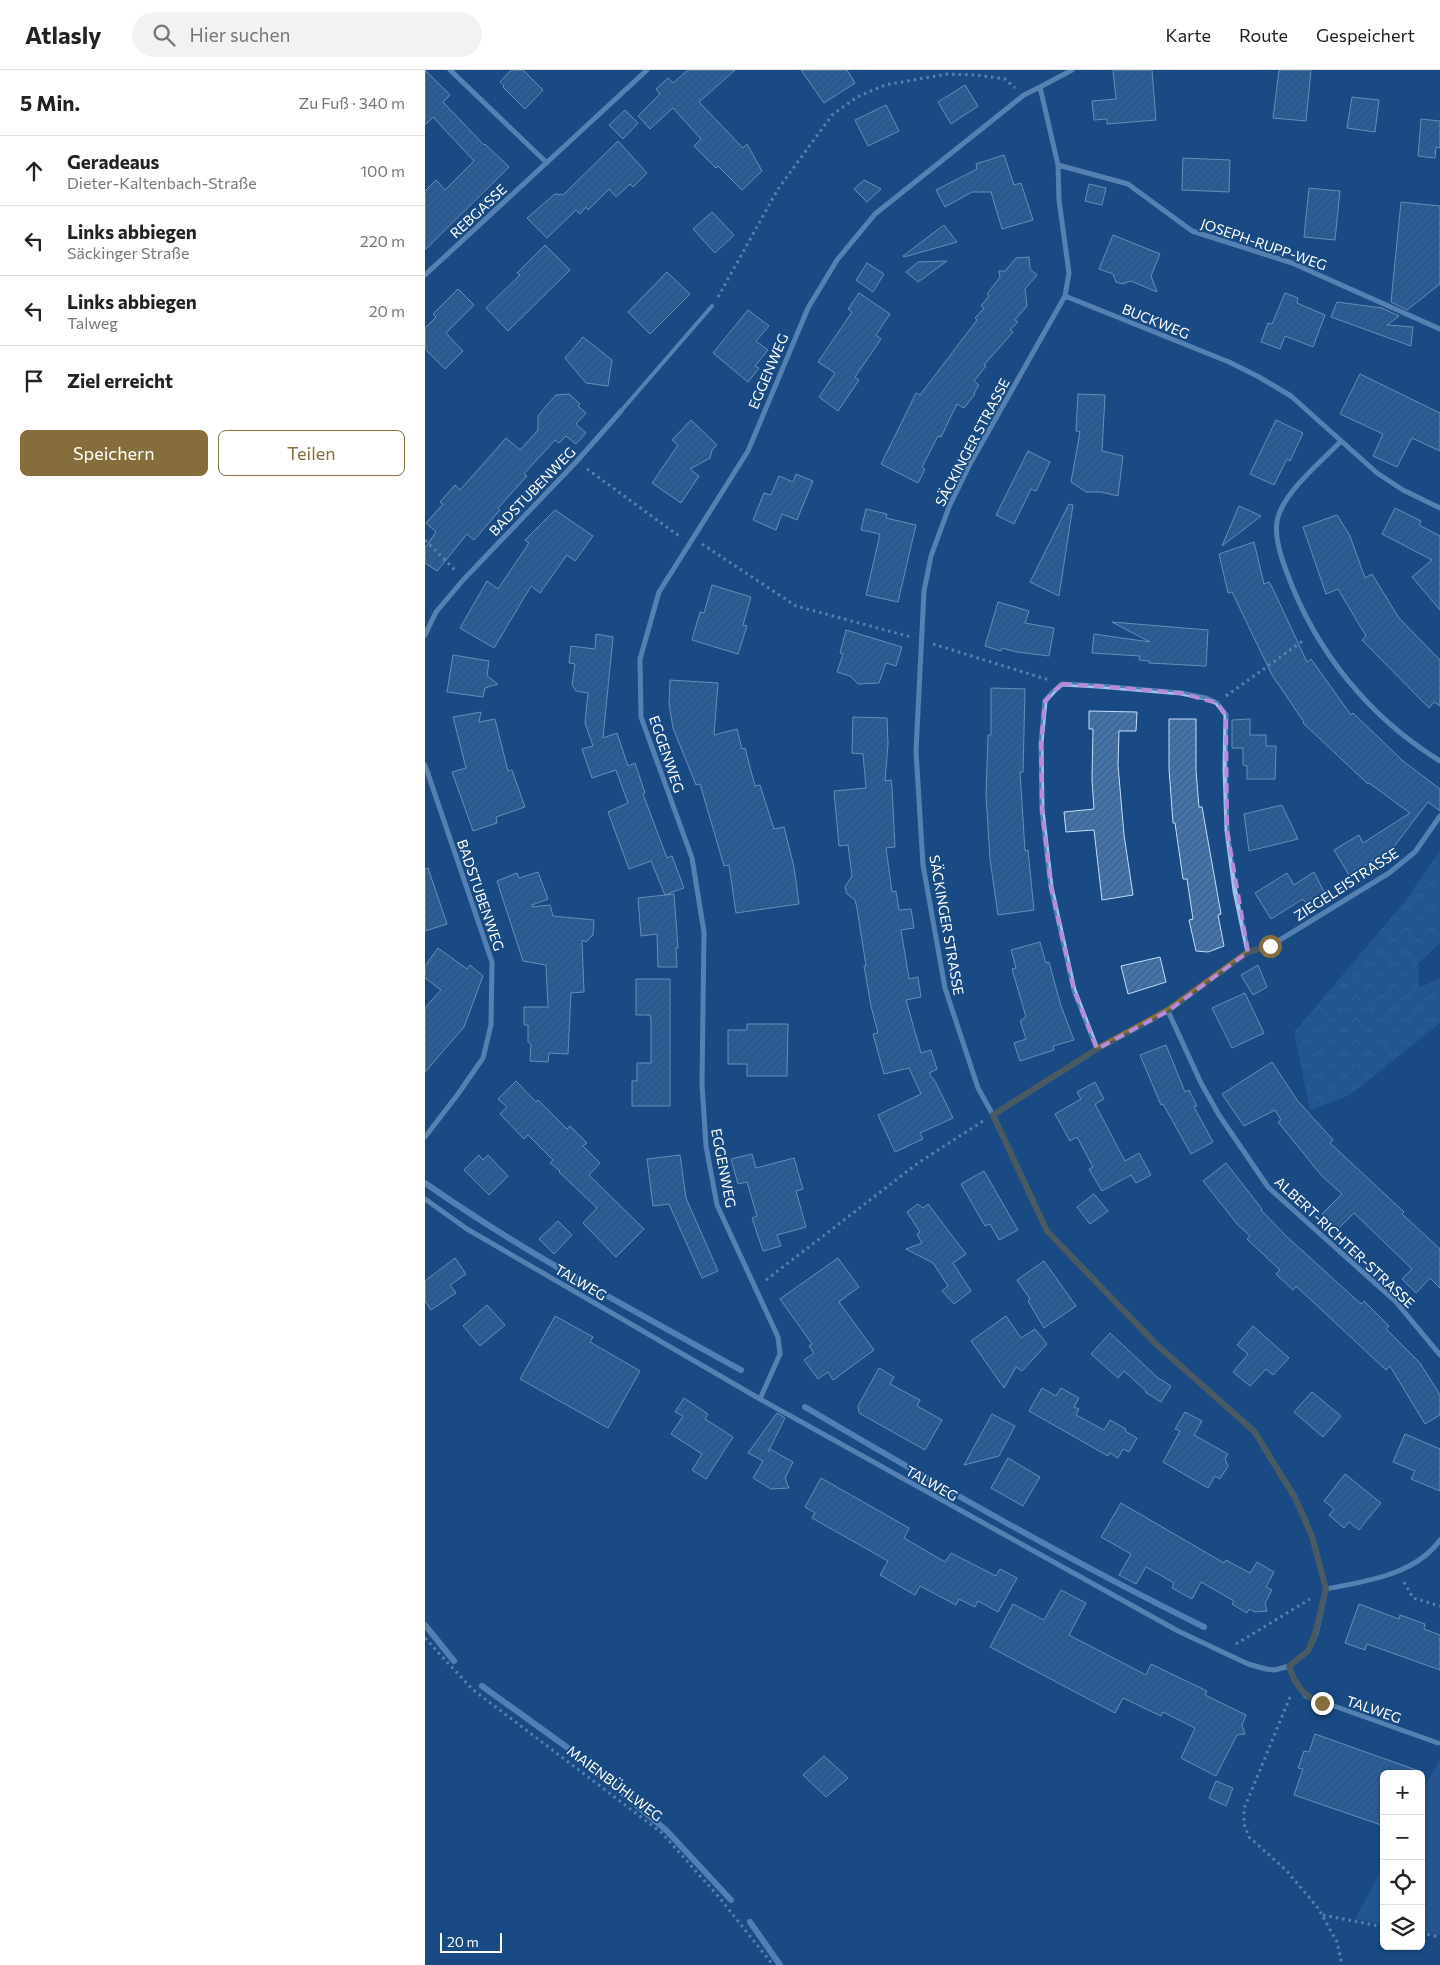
<!DOCTYPE html>
<html lang="de">
<meta charset="utf-8">
<style>
body{margin:0;font-family:Commissioner,sans-serif;background:#f2f2f2;color:#222}
.controls{position:absolute;right:15px;bottom:15px;display:grid;overflow:hidden;border-radius:8px;box-shadow:0 1px 4px #0004}
.controls button{width:45px;height:45px;display:grid;place-items:center;padding:0;border:0;border-bottom:1px solid #e0e0e0;background:#fff;color:#222;font:25px sans-serif}
.scale{position:absolute;left:15px;bottom:12px;width:62px;box-sizing:border-box;padding-left:5px;border:2px solid #fff;border-top:0;font-size:14px;line-height:18px;white-space:nowrap;color:#fff;-webkit-text-stroke:4px #194a84;paint-order:stroke}
.stop{position:absolute;width:15px;height:15px;margin:-11px;border:4px solid #856e3b;border-radius:50%;background:#fff}
.stop.end{background:#856e3b;border-color:#fff;box-shadow:0 1px 5px #0008}
.list{margin:0;padding:0;list-style:none}
h2{display:flex;justify-content:space-between;align-items:center;height:65px;margin:0;padding:0 20px;font-size:21px}
h2 small{font-size:16px;font-weight:400;color:#767676}
.list li{display:grid;grid-template-columns:32px 1fr auto;gap:15px;align-items:center;box-sizing:border-box;height:70px;padding:0 20px;border-top:1px solid #e0e0e0}
.list b{display:block;font-size:19px;white-space:nowrap}
.list p{margin:0;font-size:16px;white-space:nowrap;color:#767676}
.list em{font-size:16px;font-style:normal;color:#767676}
.actions{display:flex;gap:10px;padding:15px 20px}
.actions a{flex:1;padding:11px 0;border:1px solid #856e3b;border-radius:8px;text-align:center;font-size:18px;color:#856e3b}
.actions .main{background:#856e3b;color:#fff}
.icon{flex:none;width:28px;height:28px;fill:none;stroke:currentColor;stroke-width:2;stroke-linecap:round;stroke-linejoin:round}
.map{position:relative;flex:none;width:1015px;height:1895px;overflow:hidden}
header{display:flex;align-items:center;gap:30px;box-sizing:border-box;height:70px;padding:0 25px;background:#fff;border-bottom:1px solid #e0e0e0}
header strong{font-size:24px}
nav{display:flex;gap:28px;margin-inline-start:auto;font-size:18px}
.search{width:350px;height:45px;background:#f2f2f2;display:flex;align-items:center;gap:12px;box-sizing:border-box;padding:0 18px;border-radius:28px;color:#767676;font-size:19px}
main{display:flex}
aside{flex:1;background:#fff}
.map>svg:first-child{display:block}
.green{fill:#2c64a3}
.forest{fill:url(#forest-crowns)}
.lines{fill:none;stroke-linecap:round;stroke-linejoin:round}
.stream{stroke:#91beee;stroke-width:6}
.building{fill:url(#building-hatch);stroke:#c3ddf9}
.path{stroke:#9ec3ec;stroke-width:3;stroke-dasharray:2.5 4;stroke-linecap:butt}
.lane{stroke:#9ec3ec;stroke-width:4}
.street{stroke:#9ec3ec;stroke-width:5}
.route{stroke:#856e3b;stroke-width:6}
.marked{fill:none;stroke:#b68bdc;stroke-width:4;stroke-dasharray:10 6;stroke-linejoin:round}
.labels{text-anchor:middle;dominant-baseline:central;stroke-width:4;stroke-linejoin:round;paint-order:stroke}
.street-label{font-size:14px;fill:#fff;stroke:#194a84}
</style>
<header>
<strong>Atlasly</strong>
<div class="search"><svg class="icon" aria-label="search" viewBox="0 0 24 24"><circle cx="10" cy="10" r="6"/><path d="M15 15l6 6"/></svg>Hier suchen</div>
<nav><a>Karte</a><a>Route</a><a>Gespeichert</a></nav>
</header>
<main>
<aside>
<h2>5 Min.<small>Zu Fuß · 340 m</small></h2>
<ul class="list">
<li><svg class="icon" aria-label="ahead" viewBox="0 0 24 24"><path d="M12 20V5M6 11l6-6 6 6"/></svg><div><b>Geradeaus</b><p>Dieter-Kaltenbach-Straße</p></div><em>100 m</em></li>
<li><svg class="icon" aria-label="left" viewBox="0 0 24 24"><path d="M17 20v-9H6M10 6l-5 5 5 5"/></svg><div><b>Links abbiegen</b><p>Säckinger Straße</p></div><em>220 m</em></li>
<li><svg class="icon" aria-label="left" viewBox="0 0 24 24"><path d="M17 20v-9H6M10 6l-5 5 5 5"/></svg><div><b>Links abbiegen</b><p>Talweg</p></div><em>20 m</em></li>
<li><svg class="icon" aria-label="arrive" viewBox="0 0 24 24"><path d="M6 21V4h12l-3 4 3 4H6"/></svg><div><b>Ziel erreicht</b></div></li>
</ul>
<div class="actions"><a class="main">Speichern</a><a>Teilen</a></div>
</aside>
<div class="map">
<svg width="1015" height="1895" viewBox="0 0 1015 1895">
<defs>
<pattern id="forest-crowns" width="20" height="18" patternUnits="userSpaceOnUse" patternTransform="scale(1.25)"><rect width="20" height="18" fill="#2c64a3"/><path d="M2 6a3 3 0 1 1 6 0M12 15a3 3 0 1 1 6 0" fill="none" stroke="#4c7bb1"/></pattern>
<pattern id="building-hatch" width="6" height="6" patternUnits="userSpaceOnUse" patternTransform="scale(1.25)"><rect width="6" height="6" fill="#4274ad"/><path d="M-1 1l2-2M0 6l6-6M5 7l2-2" fill="none" stroke="#485e78"/></pattern>
</defs>
<rect width="100%" height="100%" fill="#194a84"/>
<path class="green" d="M1015,1689v176l-19,-4v-137z
M959,1795v59l-29,-5z"/>
<path class="forest" d="M1015,781v92l-22,20 1,25 21,-10v45l-90,72 -40,15 -16,-78 108,-127z"/>
<g class="lines">
<path class="stream" d="M0,1113c100,70 209,128 316,187
M380,1337c131,77 263,153 399,220
M0,1555l29,36
M57,1616l86,62 98,82 65,70
M325,1852l30,43"/>
</g>
<path class="building" d="M0,0l25,25 -7,7 41,43 1,-1 24,23 -84,83v-59l11,-11 9,10 29,-29 -41,-44 -8,8z
M86,0h12l20,20 -18,19 -22,-22 1,-1 -4,-4z
M263,0h47l-36,32 44,46 4,-4 15,27 -20,19 -24,-24 -2,2 -22,-22 7,-7 -28,-31 -23,21 -12,-13 22,-22 -4,-5 12,-11 5,5z
M376,0h46l8,13 -31,20z
M688,0h39l4,50 -49,4v-5l-13,1 -2,-19 24,-2z
M854,0h32l-5,51 -33,-3z
M540,15l13,21 -27,18 -13,-22z
M927,27l27,3 -4,32 -28,-4z
M461,35l13,26 -31,15 -13,-26z
M200,40l13,13 -15,16 -14,-14z
M996,49l19,2v27l-4,-1 -1,11 -17,-2z
M193,71l29,32 -14,14 -3,-3 -14,13 -7,-8 -21,21 -2,-3 -6,7 -4,-4 -29,28 -20,-20 28,-24 8,1z
M579,85l10,30 7,-2 12,37 -31,9 -11,-37h-19l-27,15 -9,-17 41,-21 -1,-5z
M758,88l47,2 -1,32 -47,-2z
M439,110l17,9 -14,13 -13,-13z
M664,114l17,4 -4,17 -17,-4z
M884,118l31,3 -5,49 -31,-3z
M976,132l39,4v78l-33,26 -16,-8z
M287,142l22,23 -19,18 -22,-24z
M519,155l13,17 -53,15 -1,-1z
M688,165l47,19 -9,22 6,16 -26,-11 -9,3 -6,-2 -3,-8 -14,-5z
M120,175l25,25 -62,61 -22,-23 34,-33 -3,-2z
M604,187l1,12 7,6 -12,14 2,17 -12,14 3,2 -8,8 3,2 -29,33 2,1 -12,15 5,4 -5,8 1,1 -11,14 -7,-4 -16,33 -3,-1 -16,31 3,2 -7,14 -37,-19 35,-71 4,2 57,-75 -2,-2 9,-10 -3,-2 8,-10 -2,-2 13,-17 -1,-6h6l11,-13z
M522,191l-29,21 -12,-10 12,-10z
M442,193l17,11 -11,18 -17,-12z
M242,202l23,22 -40,40 -22,-22z
M33,219l16,16 -28,28 17,18 -18,18 -20,-20v-21l11,-11 -3,-3z
M434,223l31,21 -14,21 5,4 -26,38 4,3 -21,31 -19,-14 16,-24 -17,-11 34,-50 -4,-3z
M860,223l13,5 -1,5 28,12 -12,32 -28,-11 -5,13 -19,-7 7,-19 4,1z
M912,232l45,6 17,8 -12,9 26,2 -2,19 -80,-29z
M323,240l21,16 -13,15 12,9 -13,16 4,2 -11,14 -35,-29z
M158,267l29,23 -4,26 -22,-3 -21,-25z
M935,304l80,39v38l-28,-13 -15,29 -24,-11 10,-22 -43,-20z
M144,324l11,10 -2,2 8,7 -10,11 10,9 -10,11 -10,-8 -7,7 -4,-3 -31,34 3,2 -29,32 2,2 -26,30 -7,-6 -30,37 -12,-8v-15l11,-16 -10,-9 17,-19 -3,-2 15,-17 5,5 46,-52 14,12 18,-20v-14l9,-11 9,-10z
M653,324l27,1 -3,56 21,5 -5,40 -17,-4h-15l-15,-10 9,-50 -4,-1z
M266,350l26,25 -5,5 -2,8 -20,11 9,7 -18,27 -29,-20 26,-38 -6,-5z
M851,350l27,13 -13,28 -3,-2 -13,26 -24,-11z
M603,381l22,11 -14,29 -5,-2 -17,35 -18,-9z
M371,404l17,7 -16,39 -15,-6 -6,16 -23,-10 11,-27 7,2 8,-19 14,6z
M644,434l4,1 -14,91 -29,-14z
M814,436l22,10 -39,30z
M970,438l26,13 -2,4 21,11v74l-28,-33 20,-17 -50,-26z
M441,439l21,5 -1,4 30,7 -18,77 -32,-7 14,-61 -19,-4z
M130,440l38,26 -18,25 -8,-6 -27,38 -9,-7 -37,62 -34,-20 27,-47 11,8 31,-46 -4,-3z
M912,445l13,21 15,42 7,-4 27,44 41,42v46l-6,-4 -5,6 -67,-68 4,-4 -28,-47 -12,5 -23,-67z
M829,472l10,42 5,-2 4,7 34,73 4,-3 40,56 2,-2 50,48 37,28v22l-12,-9 -35,46 -44,27 -15,-25 25,-15 4,8 47,-30 -41,-30 -1,1 -65,-61 1,-1 -32,-47 -40,-83 -4,1 -9,-39z
M287,515l39,12 -8,28 4,1 -9,28 -46,-14 8,-28 4,1z
M573,532l31,9 -4,12 29,5 -5,28 -32,-4 -15,-4 -1,3 -16,-5z
M687,552l96,8 -2,36 -57,-3v-2l-10,-1 1,-4 -48,-3 2,-19 56,8z
M421,560l56,17 -6,19 -10,-3 -7,20 -21,1 -8,-8 -13,-4 6,-18 -3,-1z
M171,564l17,3 -10,101 14,-5 11,33 7,-3 10,30 -2,1 24,64 5,-2 12,32 -19,7 9,-1 4,54h-2l1,19h-19l-1,-33 -16,2 -3,-38 27,-3 -14,-34 -22,8 -21,-57 20,-9 -12,-33 -24,8 -10,-29 11,-3 -8,-23 3,-30 -12,-2 -4,-6 3,-21 -6,-1 2,-17 24,3z
M28,585l36,6 -2,15 11,8 -13,4 -2,9 -36,-5z
M245,610l48,3 -4,52 23,-6 5,20 3,-1 10,38 5,-1 14,44 10,-2 10,40 5,37 -63,9 -7,-48 -5,1 -24,-82 -4,1 -23,-57 -4,-24z
M566,618l34,1 -2,83h-3l5,79 3,-1 6,60 -36,5 -8,-56 -4,-64 2,-60h3z
M664,641l48,1 -1,19h-17l-1,34 6,70 9,60 -31,5 -8,-70 -28,2 -2,-20 30,-3 -2,-29 1,-51h-4z
M56,642l-2,10 16,-3 13,52 4,-1 13,37 -29,10 1,6 -24,8 -21,-59 14,-4 -13,-51z
M428,647l34,1 1,26 -3,37 6,-1 1,8 3,59 -9,1 6,44 4,-1 3,19 12,-1 3,19 -13,2 8,49 9,-2 3,20 -15,3 15,53 10,-3 6,19 -8,4 7,10 17,35 -33,15 3,6 -28,13 -17,-37 43,-21 -12,-26 -25,6 -11,-40 5,-1 -7,-27 -7,-40h2l-9,-58 -2,-8 -8,-6 -2,-7 7,-11 -4,-31 -9,1 -5,-55 32,-3 -3,-34 -11,-1z
M744,649h27v52l3,36h3l19,107 -3,1 6,31 -16,6 -12,-1 -7,-31 4,-1 -6,-40h-4l-8,-56h-2l-4,-54z
M825,649v16h16v11h10l-1,33h-28v-13l-4,-1v-17h-11v-28z
M857,735l16,34 -49,12 -5,-37z
M3,798l19,56 -22,7v-62z
M113,802l10,27 -16,6v2l18,-2 3,11 41,4 -1,15 -7,7 -4,-2 2,52 -13,1 -3,61 -19,-1 -1,9 -18,-1 1,-17 -3,-2v-17h-4v-18h24l-2,-42 -23,-4 -26,-80 20,-8 2,5z
M889,802l11,22 -18,11 -4,-6 -32,20 -16,-26 32,-20 7,12z
M615,872l6,21 3,-1 12,44 13,34 -21,6 1,4 -34,11 -6,-18 12,-4 -6,-18 6,-4 -14,-48 4,-1 -5,-18z
M13,878l29,21 3,-4 13,11 -19,51 -39,45v-64l16,-18 -16,-12v-12z
M735,887l6,25 -38,12 -7,-28z
M833,895l9,22 -14,8 -12,-20z
M211,909h34v127h-38v-25h5v-18h14v-44l-1,-4h-14z
M820,923l19,40 -32,15 -20,-40z
M322,954h41l-1,52h-40v-12h-19v-34h19z
M741,975l19,47 4,-2 8,16 -3,1 19,35 -22,12 -28,-50 -2,1 -21,-50z
M847,992l25,38 36,40 -3,3 74,69 -2,2 38,35v39l-10,-10 -14,15 -14,-14 10,-10 -58,-56 -16,16 -16,-15 20,-20 -21,-19 -43,-53 3,-2 -6,-10 -31,16 -5,-7 -17,-25z
M91,1011l20,21 2,-2 29,29 3,-3 17,17 -4,3 17,17 -11,12 55,54 -28,28 -33,-34 14,-15 -38,-36 1,-1 -10,-8 3,-3 -25,-25 -4,4 -24,-25 7,-7 -9,-8z
M670,1012l9,17 -9,5 30,57 14,-8 12,22 -15,8 -5,-8 -29,16 -13,-22 4,-2 -16,-30 -7,4 -15,-27 26,-15 -4,-7z
M327,1084l4,14 38,-10 9,31 -7,2 10,36 -29,8 4,11 -18,5 -11,-33 5,-2 -10,-34 -9,2 -7,-25z
M54,1085l4,5 5,-5 20,21 -19,19 -25,-25z
M255,1085l6,43 32,73 -16,7 -33,-74 -16,2 -6,-47z
M801,1093l36,46 -1,1 24,25 76,69 3,-3 25,25 -3,3 34,34 20,32v20l-15,9 -35,-58 -4,4 -90,-84 -3,4 -17,-16 4,-4 -33,-31 3,-3 -12,-11 -35,-44z
M559,1101l34,59 -19,10 -9,-16 -5,2 -24,-42z
M669,1124l14,17 -18,13 -13,-17z
M493,1134l5,4 5,-4 38,50 -13,9 18,28 -17,13 -12,-13 6,-5 -15,-23 -27,-14 16,-6 -5,-9 3,-2 -13,-20z
M133,1151l14,14 -18,19 -15,-15z
M30,1188l11,16 -16,11 6,8 -25,17 -6,-9v-20z
M413,1188l21,29 -20,15 35,48 -41,30 -5,-8 -10,7 -14,-19 10,-7 -5,-7 3,-2 -32,-45z
M619,1191l32,45 -32,22 -16,-27 2,-2 -13,-19z
M62,1235l18,20 -25,21 -17,-20z
M130,1246l38,21 -3,5 50,29 -32,57 -88,-49z
M581,1246l15,22 14,-9 12,15 -25,27 -6,-4 -12,21 -33,-47z
M828,1256l36,32 -16,17 -7,-6 -16,17 -17,-14 15,-18 -11,-9z
M685,1263l48,45 13,8 -10,16 -16,-10 1,-1 -22,-20 -6,7 -27,-24z
M454,1298l15,9 -4,7 30,16 -3,6 25,14 -17,30 -66,-37 -1,-7z
M617,1318l14,8 5,-8 18,10 -5,9 5,2 -3,6 28,15 6,-10 16,9 -1,2 12,7 -8,14 -6,-3 -5,9 -8,-5 -2,3 -79,-45z
M887,1322l29,24 -18,21 -29,-25z
M259,1328l24,16 -3,5 28,18 -27,42 -14,-9 10,-16 -31,-20 12,-18 -8,-4z
M760,1342l17,9 -8,14 34,19 -3,5 3,7 -8,13 -5,-3 -7,12 -45,-26 17,-31 -5,-2z
M352,1343l8,5 -17,34 2,-3 23,13 -8,16 4,10 -18,1 -18,-11 10,-17 -15,-8z
M567,1344l23,12 -16,30 -35,9z
M980,1364l35,15v42l-29,-12 4,-8 -22,-9z
M583,1388l32,19 -17,29 -32,-18z
M920,1404l36,29 -22,27 -10,-8 -5,6 -15,-13 5,-6 -10,-8z
M396,1408l88,50 -5,10 41,24 6,-9 45,23 4,-7 17,9 -19,34 -20,-11 -3,6 -16,-8 -3,6 -36,-19 -5,9 -35,-20 8,-14 -76,-43 3,-5 -10,-6z
M696,1433l103,60 2,-3 24,13 7,-11 17,10 -8,15 6,3 -7,13 2,8 -12,1 -6,-3 -2,4 -15,-9 2,-3 -33,-19 -9,17 -20,-11 2,-5 -28,-16 -10,17 -17,-9 12,-21 -30,-17z
M636,1520l25,13 -17,32 77,40 5,-11 56,27 -2,4 41,20 -4,10 3,9 -8,1 -21,41 -35,-18 14,-30 -32,-16 -2,4 -38,-18 -8,15 -125,-66 23,-43 31,16z
M934,1534l40,15 1,-4 25,9 -1,5 16,6v35l-73,-26 -2,6 -20,-7z
M890,1664l104,37v3h-35v52l-90,-31 9,-26 -5,-1 6,-17 5,1z
M399,1686l24,22 -22,19 -23,-22z
M791,1711l17,7 -7,18 -17,-8z"/>
<g class="lines">
<path class="path" d="M293,227l60,-108 54,-74 25,-18 28,-12 62,-11 30,1 28,4 10,9
M162,399l92,67
M0,470l31,31
M277,474l94,62 115,31
M508,574l116,36
M801,626l78,-56
M341,1210l152,-117 65,-42
M979,1512l9,16 27,8
M0,1568l47,51 190,144 56,63 55,69
M811,1574l74,-45
M865,1627l-46,112v15l5,13 37,33 32,38 19,34 5,23
M898,1845l61,12
M996,1863l19,4"/>
<path class="lane" d="M196,341l91,-105"/>
<path class="street" d="M25,0l97,93
M633,95l70,19 64,47 100,32 148,66
M0,205l222,-205
M640,226l164,66 30,15 32,19 86,77 26,17 37,18
M916,371c-19,20 -55,49 -63,76 -5,17 3,40 9,56 29,79 82,144 153,188
M0,565l11,-23 28,-33 113,-118 44,-50
M0,695l67,197 -1,63 -8,33 -25,36 -33,43
M743,941l33,72 18,32 49,72 128,115 44,53
M672,979l-23,-59 -23,-103 -9,-77 -1,-67 4,-42 8,-9 9,-8 36,2 83,7 25,5 11,5 9,12 -1,53 2,62 8,61 13,61
M568,1045l104,-66 71,-38 80,-59 22,-6 119,-73 26,-21 25,-36
M0,1129l42,30 293,170 418,232 70,33 18,5 9,1 14,-4 19,-15 8,-17 10,-45 -14,-53 -17,-39 -41,-66 -97,-86 -110,-114 -54,-116 -15,-27 -33,-100 -22,-123 -7,-114 8,-160 7,-35 18,-49 21,-43 95,-168 4,-23 -10,-73 -1,-35 -18,-78 32,-17
M335,1329l20,-45 -2,-17 -61,-132 -11,-59 -4,-62 2,-152 -12,-74 -51,-141 -1,-58 19,-67 89,-141 60,-143 29,-48 38,-46 149,-119 16,-8
M901,1519c40,-8 89,-14 114,-49
M864,1596l5,14 12,16 132,47"/>
</g>
<g class="lines">
<path class="route" d="M845,876l-22,6 -80,58 -71,39 -104,66 54,116 110,114 97,86 41,67 17,38 14,53 -11,45 -7,17 -19,15c7,21 13,28 33,37"/>
</g>
<path d="M0 0H1015V1895H0ZM637,614l36,2 83,7 36,10 9,12 1,115 21,122 -80,59 -71,38 -23,-59 -23,-103 -9,-77 -1,-67 4,-42 8,-9z" fill="#194a84" fill-opacity=".55" fill-rule="evenodd"/>
<path class="marked" d="M637,614l36,2 83,7 36,10 9,12 1,115 21,122 -80,59 -71,38 -23,-59 -23,-103 -9,-77 -1,-67 4,-42 8,-9z"/>
<g class="labels">
<g class="street-label">
<text transform="translate(53 141) rotate(-43)">REBGASSE</text>
<text transform="translate(839 174) rotate(19)">JOSEPH-RUPP-WEG</text>
<text transform="translate(731 251) rotate(22)">BUCKWEG</text>
<text transform="translate(343 301) rotate(-67)">EGGENWEG</text>
<text transform="translate(547 372) rotate(-62)">SÄCKINGER STRASSE</text>
<text transform="translate(107 421) rotate(-46)">BADSTUBENWEG</text>
<text transform="translate(242 684) rotate(71)">EGGENWEG</text>
<text transform="translate(921 814) rotate(-33)">ZIEGELEISTRASSE</text>
<text transform="translate(56 825) rotate(71)">BADSTUBENWEG</text>
<text transform="translate(522 855) rotate(80)">SÄCKINGER STRASSE</text>
<text transform="translate(299 1098) rotate(79)">EGGENWEG</text>
<text transform="translate(920 1172) rotate(43)">ALBERT-RICHTER-STRASSE</text>
<text transform="translate(156 1212) rotate(30)">TALWEG</text>
<text transform="translate(507 1413) rotate(29)">TALWEG</text>
<text transform="translate(949 1639) rotate(19)">TALWEG</text>
<text transform="translate(190 1713) rotate(37)">MAIENBÜHLWEG</text>
</g>
</g>
</svg>
<div class="controls">
<button>+</button>
<button>−</button>
<button><svg class="icon" aria-label="locate" viewBox="0 0 24 24"><circle cx="12" cy="12" r="6"/><path d="M12 2v4M12 18v4M2 12h4M18 12h4"/></svg></button>
<button><svg class="icon" aria-label="layers" viewBox="0 0 24 24"><path d="M12 4l9 5-9 5-9-5zM3 14l9 5 9-5"/></svg></button>
</div>
<div class="scale">20 m</div>
<div class="stop" style="left:845px;top:876px"></div>
<div class="stop end" style="left:897px;top:1633px"></div>
</div>
</main>
